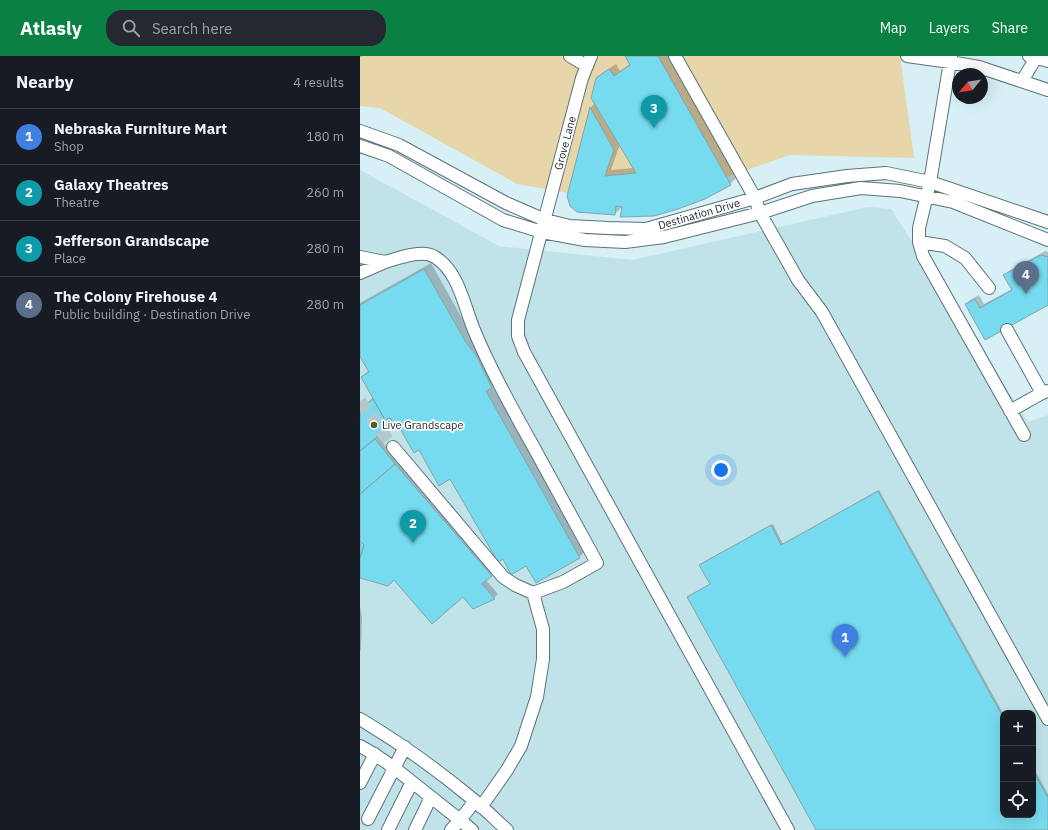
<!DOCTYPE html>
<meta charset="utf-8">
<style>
body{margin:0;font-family:"IBM Plex Sans",sans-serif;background:#242831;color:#f1f3f6}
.controls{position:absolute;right:12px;bottom:12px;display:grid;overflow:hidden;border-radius:8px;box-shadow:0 4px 16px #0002}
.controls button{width:36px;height:36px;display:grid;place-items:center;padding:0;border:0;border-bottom:1px solid #363941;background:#171b24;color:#f1f3f6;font:20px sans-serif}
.compass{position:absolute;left:592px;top:12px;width:36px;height:36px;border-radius:50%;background:#171b24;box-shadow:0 4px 16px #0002;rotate:240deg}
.you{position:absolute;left:361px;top:414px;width:14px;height:14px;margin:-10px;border:3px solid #fff;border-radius:50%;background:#1a73e8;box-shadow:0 0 0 6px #1a73e833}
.badge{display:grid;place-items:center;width:26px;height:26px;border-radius:50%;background:#0b8043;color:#fff;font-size:13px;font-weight:700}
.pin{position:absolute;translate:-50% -33px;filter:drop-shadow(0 1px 2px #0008)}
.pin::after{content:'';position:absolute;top:21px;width:14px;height:12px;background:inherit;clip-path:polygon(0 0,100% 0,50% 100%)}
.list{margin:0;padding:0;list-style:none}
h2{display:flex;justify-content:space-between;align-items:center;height:52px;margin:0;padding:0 16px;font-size:17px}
h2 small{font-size:13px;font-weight:400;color:#9ea1a6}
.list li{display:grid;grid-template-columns:26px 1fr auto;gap:12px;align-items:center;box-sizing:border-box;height:56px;padding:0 16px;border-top:1px solid #363941}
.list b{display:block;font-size:15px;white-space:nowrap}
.list p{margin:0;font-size:13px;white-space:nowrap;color:#9ea1a6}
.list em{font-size:13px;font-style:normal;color:#9ea1a6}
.icon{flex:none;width:22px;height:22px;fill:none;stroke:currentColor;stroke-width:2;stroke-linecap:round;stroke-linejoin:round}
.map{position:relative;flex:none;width:688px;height:774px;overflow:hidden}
header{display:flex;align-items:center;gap:24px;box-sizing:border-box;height:56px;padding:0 20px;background:#0b8043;color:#fff}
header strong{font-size:19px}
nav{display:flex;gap:22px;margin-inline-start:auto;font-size:14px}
.search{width:280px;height:36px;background:#242831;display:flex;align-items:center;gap:10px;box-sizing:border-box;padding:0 14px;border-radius:16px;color:#9ea1a6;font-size:15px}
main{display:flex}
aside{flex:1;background:#171b24}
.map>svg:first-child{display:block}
.built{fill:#c0e3ea;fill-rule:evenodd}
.green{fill:#e6d6aa}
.shadow{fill:#0003;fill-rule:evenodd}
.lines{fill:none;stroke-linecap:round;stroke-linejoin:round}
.stream{stroke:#d5bb71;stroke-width:2.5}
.building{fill:#76dbee;stroke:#89a2a7}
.minor-tunnel{stroke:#b2c8cd;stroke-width:12;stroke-dasharray:12 6;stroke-linecap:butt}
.minor-casing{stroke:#5c7378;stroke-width:14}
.minor{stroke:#fff;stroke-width:12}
.poi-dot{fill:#685724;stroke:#fff;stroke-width:1.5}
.labels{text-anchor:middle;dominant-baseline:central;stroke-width:3.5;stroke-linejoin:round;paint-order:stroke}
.street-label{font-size:11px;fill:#202a2c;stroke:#fff}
.poi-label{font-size:11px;fill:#202a2c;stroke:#fff;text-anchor:start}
</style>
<header>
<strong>Atlasly</strong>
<div class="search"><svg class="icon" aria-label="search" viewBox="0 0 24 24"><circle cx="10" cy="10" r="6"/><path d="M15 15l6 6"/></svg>Search here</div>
<nav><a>Map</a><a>Layers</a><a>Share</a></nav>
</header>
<main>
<aside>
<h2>Nearby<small>4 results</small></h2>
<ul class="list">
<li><span class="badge" style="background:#3f7fe0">1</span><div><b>Nebraska Furniture Mart</b><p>Shop</p></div><em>180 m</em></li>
<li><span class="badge" style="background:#0f9aa8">2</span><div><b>Galaxy Theatres</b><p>Theatre</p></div><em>260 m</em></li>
<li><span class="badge" style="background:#0f9aa8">3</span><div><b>Jefferson Grandscape</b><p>Place</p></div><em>280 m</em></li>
<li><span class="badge" style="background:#5c6f8a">4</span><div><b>The Colony Firehouse 4</b><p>Public building · Destination Drive</p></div><em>280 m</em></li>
</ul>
</aside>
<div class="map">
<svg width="688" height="774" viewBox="0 0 688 774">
<rect width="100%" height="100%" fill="#d6f0f5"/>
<path class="built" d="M0,114l139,76 133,14 236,-53 23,2 137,213 20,-7v415h-688zM643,657h30v102h-30z"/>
<path class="green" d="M0,0h540l14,102 -124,-3 -147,51 -126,-22 -137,-76 -20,-2z"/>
<path class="shadow" d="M266,0h42l68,122 -6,6 -107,22 -8,8 -47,-18 22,-88 5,-5 2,-25 7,-6 12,-8 4,7 10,-7zM260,88l14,24 -23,2z
M685,195l3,1v52l-63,34 -19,-34 4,-4 9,-5 5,9 28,-15 -7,-14 4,-4z
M71,207l66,118 -5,5 94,165 -7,6 -43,24 -9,-16 -24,-7 -52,-80 -32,-29 -19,-23 -7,-4 -16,13 21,27 97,109 -9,9 12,14 -4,4 -20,10 -11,-13 -69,-16 -34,-2v-169l14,-11 -12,-20 7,-7 -9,-15v-52z
M519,434l124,223v102h30v-48l15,27v36h-231l-129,-233 23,-13 -11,-19 2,-2 71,-39 10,20z
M0,550l2,11 -1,32 -1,3z"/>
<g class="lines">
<path class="stream" d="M0,0h1"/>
</g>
<path class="building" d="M265,0h33l73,129 -26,14 -27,10 -24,7 -34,1 2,-10 -6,-1 -1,9 -38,-3 -7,-6 -3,-10 23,-89 24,43 -9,26 31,-3 -45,-75 5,-20 13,-9 5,7 16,-11z
M681,199l7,2v48l-63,35 -20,-36 10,-5 5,9 32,-18 -9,-15z
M64,213l43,75 9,11 16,33 -6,3 94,167 -44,25 -10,-17 -15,9 -8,-16 -5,3 -48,-83 -11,7 -20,-36 -5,3 -15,-26 -3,2 -6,-11 -5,2 -24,-43 8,-5 -9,-15v-52z
M13,343l12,21 5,-2 2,3 -8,7 1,2 -25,21v-42z
M15,383l20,25 -35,30v-43z
M35,408l97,112 -10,8 13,15 -22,10 -10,-12 -31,27 -38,-44 -6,6 -28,-8v-20l4,-13 -4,-4v-47z
M518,435l125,226v98h30v-44l15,27v32h-232l-129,-233 23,-13 -11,-19 72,-40 10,20z
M0,485l4,4 -4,13z"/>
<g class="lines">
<path class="minor-tunnel" d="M0,345l33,46"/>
<g class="minor-casing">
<path id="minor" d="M210,0l17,10
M231,0l-9,22 -64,242v16l6,16 264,478
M315,0l80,142 5,15 38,67 24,32 226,407
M547,0l43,6 29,5 69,23
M591,0l-21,126 -11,46v14l4,14 101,179
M669,0l19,5
M662,25l15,-25
M0,75l39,14 107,58 39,17 25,6 38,2 38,1 109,-31 37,-14 55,-8 39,-3 44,9 118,40
M0,90l29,10 114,64 39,12 43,8 40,2 39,-5 96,-24 52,-17 49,-8 39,3 53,11 95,38
M559,186l26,4 20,12 24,30
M0,201l25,5 -25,11
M25,206c14,-4 37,-13 50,-5 24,15 29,49 39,73 16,39 37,77 58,114 21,39 43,79 65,119l-34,19 -30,11 -18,-8 -12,-8 -110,-130
M647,274l35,63
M650,355l32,-18 6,-2
M0,663c40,24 79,52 115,82 11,9 21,19 32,29
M0,690c19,10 35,22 52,36l-24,48
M52,726l48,38 -9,10
M0,727l15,-29
M121,751l26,-37 14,-24 16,-49 6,-38v-30l-10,-36
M8,763l37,-72
M55,774l16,-33
M112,774l-12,-10 15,-19"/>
</g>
<use href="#minor" class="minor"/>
</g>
<circle class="poi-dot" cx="14" cy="369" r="4"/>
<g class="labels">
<g class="street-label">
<text transform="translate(205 87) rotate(-75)">Grove Lane</text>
<text transform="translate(339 158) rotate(-16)">Destination Drive</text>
</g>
<g class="poi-label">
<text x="22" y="369">Live Grandscape</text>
</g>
</g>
</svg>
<div class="controls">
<button>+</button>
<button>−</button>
<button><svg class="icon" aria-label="locate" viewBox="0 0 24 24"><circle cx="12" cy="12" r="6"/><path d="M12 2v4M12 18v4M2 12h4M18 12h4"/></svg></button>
</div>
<svg class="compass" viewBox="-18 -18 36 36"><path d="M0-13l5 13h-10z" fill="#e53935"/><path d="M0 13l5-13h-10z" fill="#9ea1a6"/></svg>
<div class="you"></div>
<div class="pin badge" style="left:485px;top:601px;background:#3f7fe0">1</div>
<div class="pin badge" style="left:53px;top:487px;background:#0f9aa8">2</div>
<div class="pin badge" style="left:294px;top:72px;background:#0f9aa8">3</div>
<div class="pin badge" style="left:666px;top:238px;background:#5c6f8a">4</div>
</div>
</main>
